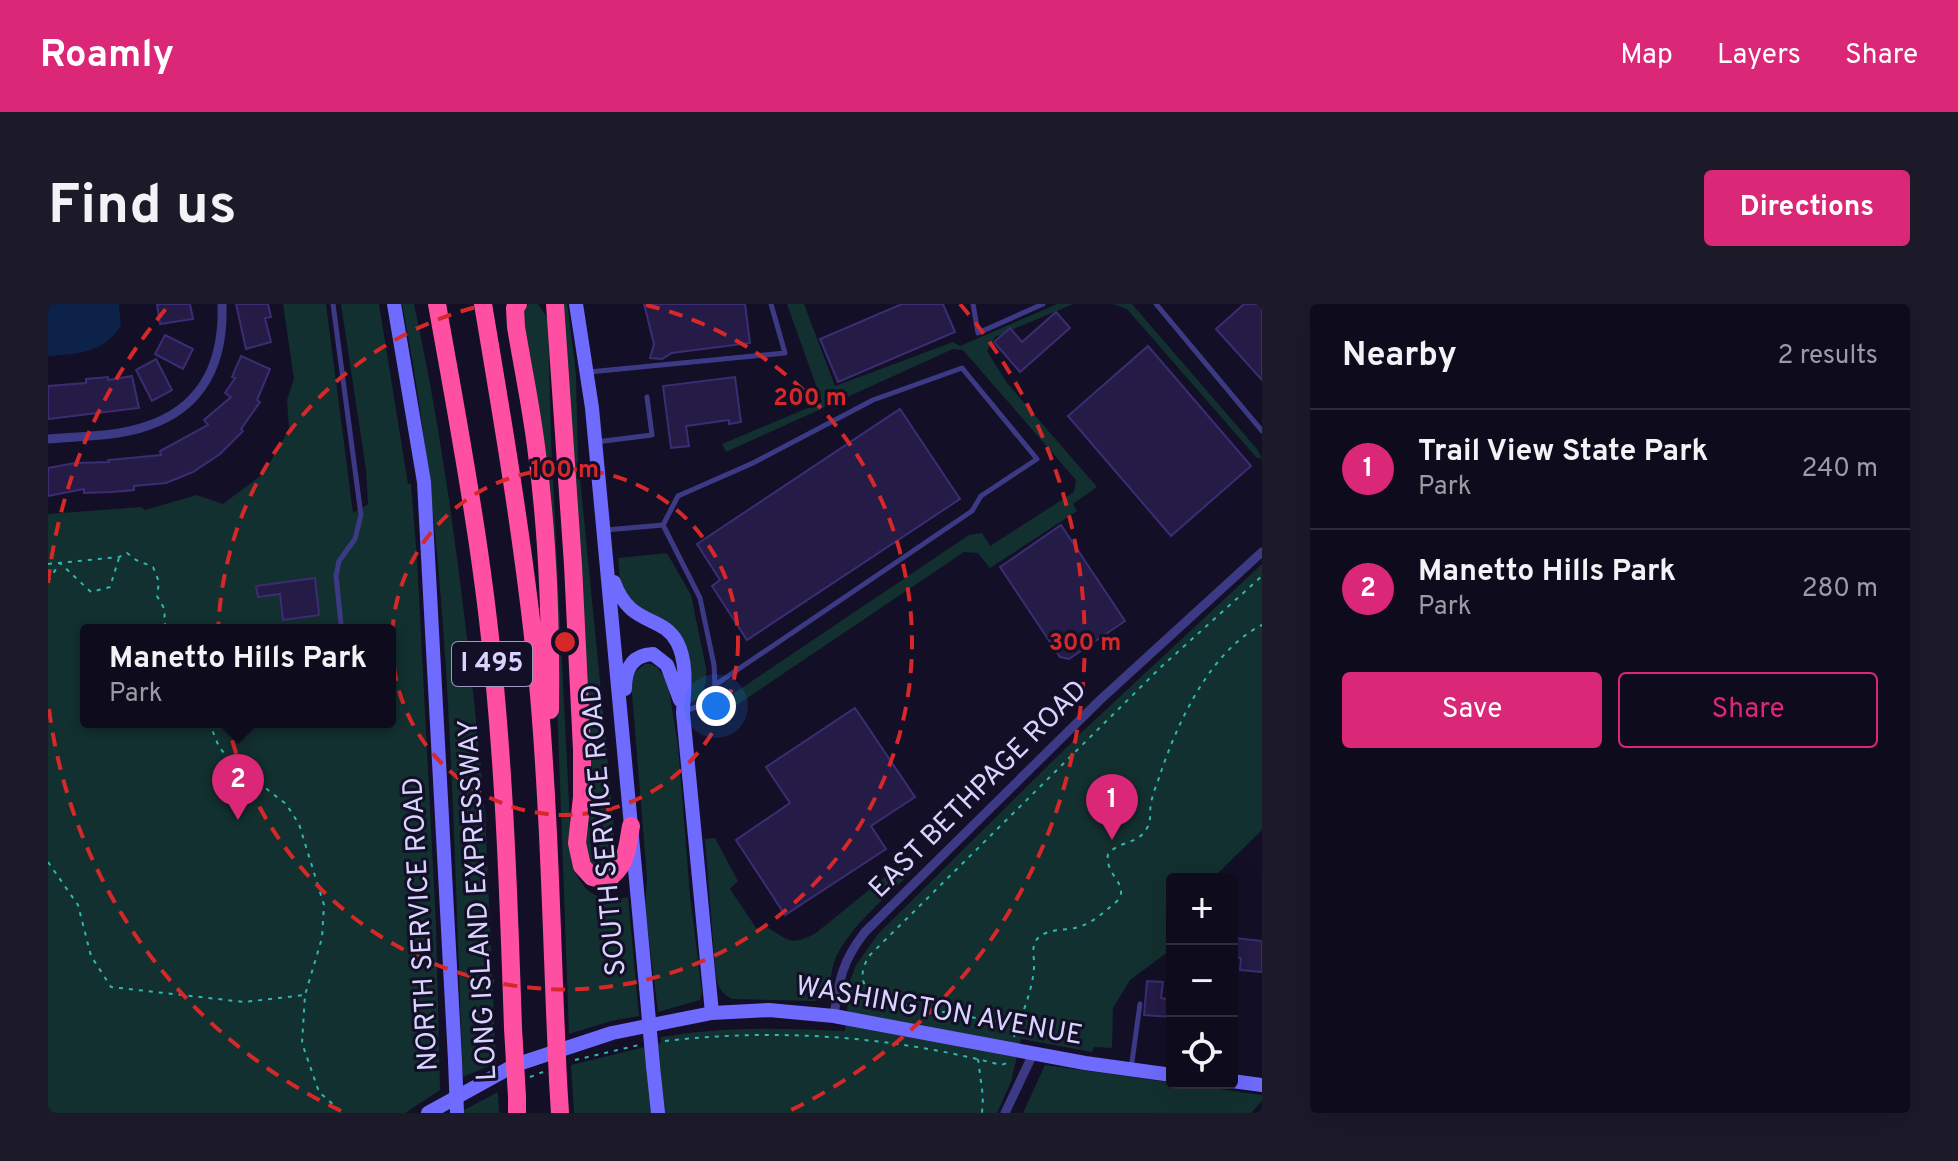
<!DOCTYPE html>
<meta charset="utf-8">
<style>
body{margin:0;font-family:Overpass,sans-serif;background:#1c1929;color:#f1f3f6}
.controls{position:absolute;right:24px;bottom:24px;display:grid;overflow:hidden;border-radius:8px;box-shadow:0 8px 32px #0002}
.controls button{width:72px;height:72px;display:grid;place-items:center;padding:0;border:0;border-bottom:2px solid #2e2b3b;background:#0e0b1c;color:#f1f3f6;font:40px sans-serif}
.you{position:absolute;left:668px;top:402px;width:28px;height:28px;margin:-20px;border:6px solid #fff;border-radius:50%;background:#1a73e8;box-shadow:0 0 0 12px #1a73e833}
.badge{display:grid;place-items:center;width:52px;height:52px;border-radius:50%;background:#db2777;color:#fff;font-size:26px;font-weight:700}
.pin{position:absolute;translate:-50% -66px;filter:drop-shadow(0 2px 4px #0008)}
.pin::after{content:'';position:absolute;top:42px;width:28px;height:24px;background:inherit;clip-path:polygon(0 0,100% 0,50% 100%)}
.popup{position:absolute;left:32px;top:320px;width:316px;height:104px;box-sizing:border-box;display:grid;place-content:center;border-radius:8px;background:#0e0b1c;filter:drop-shadow(0 2px 6px #0005);font-size:26px;white-space:nowrap;color:#9b9ba3}
.popup b{font-size:30px;color:#f1f3f6}
.popup::after{content:'';position:absolute;left:50%;top:100%;margin-left:-16px;border:16px solid transparent;border-top-color:#0e0b1c}
.list{margin:0;padding:0;list-style:none}
h2{display:flex;justify-content:space-between;align-items:center;height:104px;margin:0;padding:0 32px;font-size:34px}
h2 small{font-size:26px;font-weight:400;color:#9b9ba3}
.list li{display:grid;grid-template-columns:52px 1fr auto;gap:24px;align-items:center;box-sizing:border-box;height:120px;padding:0 32px;border-top:2px solid #2e2b3b}
.list b{display:block;font-size:30px;white-space:nowrap}
.list p{margin:0;font-size:26px;white-space:nowrap;color:#9b9ba3}
.list em{font-size:26px;font-style:normal;color:#9b9ba3}
.actions{display:flex;gap:16px;padding:24px 32px}
.actions a{flex:1;padding:18px 0;border:2px solid #db2777;border-radius:8px;text-align:center;font-size:28px;color:#db2777}
.actions .main{background:#db2777;color:#fff}
.icon{flex:none;width:44px;height:44px;fill:none;stroke:currentColor;stroke-width:2;stroke-linecap:round;stroke-linejoin:round}
.map{position:relative;flex:none;width:1214px;height:809px;overflow:hidden;border-radius:8px}
header{display:flex;align-items:center;gap:48px;box-sizing:border-box;height:112px;padding:0 40px;background:#db2777;color:#fff}
header strong{font-size:38px}
nav{display:flex;gap:44px;margin-inline-start:auto;font-size:28px}
.intro{display:flex;align-items:center;justify-content:space-between;box-sizing:border-box;height:192px;padding:0 48px}
h1{margin:0;font-size:56px}
.button{padding:20px 36px;border-radius:8px;background:#db2777;color:#fff;font-size:28px;font-weight:700}
main{display:flex;gap:48px;padding:0 48px}
aside{flex:1;background:#0e0b1c;border-radius:8px;box-shadow:0 8px 32px #0002}
.map>svg:first-child{display:block}
.green{fill:#12302f;fill-rule:evenodd}
.water{fill:#0c2248}
.building{fill:#241b47;stroke:#3b2d73;stroke-width:2}
.lines{fill:none;stroke-linecap:round;stroke-linejoin:round}
.path{stroke:#2fb8b0;stroke-width:2;stroke-dasharray:4 6;stroke-linecap:butt}
.service{stroke:#3d3a85;stroke-width:5}
.minor{stroke:#3d3a85;stroke-width:9}
.secondary{stroke:#6f6bff;stroke-width:14}
.motorway{stroke:#ff4fa3;stroke-width:18}
.secondary-bridge{stroke:#6f6bff;stroke-width:14}
.motorway-bridge{stroke:#ff4fa3;stroke-width:18}
.ring{fill:none;stroke:#d62828;stroke-width:4;stroke-dasharray:14 10}
.labels{text-anchor:middle;dominant-baseline:central;stroke-width:6;stroke-linejoin:round;paint-order:stroke}
.shield{fill:#130f26;stroke:#9e99be;stroke-width:2}
.shield-label{font-size:26px;font-weight:bold;fill:#d9d4ff}
.street-label{font-size:28px;fill:#d9d4ff;stroke:#130f26}
.centre{fill:#d62828;stroke:#130f26;stroke-width:4}
.ring-label{font-size:24px;text-anchor:middle;font-weight:bold;fill:#d62828;stroke:#130f26;stroke-width:6;stroke-linejoin:round;paint-order:stroke}
</style>
<header>
<strong>Roamly</strong>
<nav><a>Map</a><a>Layers</a><a>Share</a></nav>
</header>
<div class="intro"><h1>Find us</h1><a class="button">Directions</a></div>
<main>
<div class="map">
<svg width="1214" height="809" viewBox="0 0 1214 809">
<rect width="100%" height="100%" fill="#130f26"/>
<path class="green" d="M235,0h43l27,209 15,-9 -2,-34 -25,-166h38l29,180h3l6,74 19,366 4,166 -35,23h-357v-599l93,-7 4,3 52,-15 26,9 41,-31 25,-44 -2,-29 7,-21zM38,326h304v92h-304z
M354,0h12c34,157 52,315 68,474l-5,3 8,29 11,253 -33,14c-11,-258 -11,-519 -61,-773z
M481,0h9l10,15 3,121 21,424c11,28 24,39 56,33l11,119 -28,5 -42,13 -18,-499 -30,-224z
M513,0h6l1,4 8,67 2,83 33,336c1,23 9,55 -7,73l-8,1 -9,-5z
M739,0h17l31,82 118,-44 7,4 97,-42h16l-78,33 -8,14 20,32 90,104 -24,17 4,7 -87,57 -12,-15 -14,-1 -245,165 -15,3 2,-8 263,-177 13,-2 8,13 84,-54 2,-12 -113,-130 -10,-1 -227,103 -4,-8 100,-42z
M1065,0h19l125,145 5,10 -6,-2 -129,-148z
M619,249l24,42 15,73v14l-5,14 -10,7 -7,-56 -7,-18 -44,-22 -13,-25 -2,-24z
M1214,260v266l-50,49h-40v70l-42,31 -17,28 -1,40 -18,-1 -2,5 -71,-13 -10,43 -14,31h-423l-3,-48 90,-22v-6c63,-11 120,-9 184,-6l5,-50 6,-16 22,-31 205,-203z
M597,360h6l7,4 10,15 10,63 12,149 12,98 -2,7 -42,12 -13,-104 2,-30 -16,-197 5,-10z
M667,534l23,43 -8,8 29,43 8,-5c21,13 24,20 49,6l80,-65 9,-1 6,5c-24,25 -56,50 -73,81 -11,18 -2,40 -23,48l-83,-2c-15,-8 -15,-17 -17,-33l-10,-127z
M997,761l217,30v6l-11,12h-228z
M450,788l1,21h-35v-3z"/>
<path class="water" d="M0,0h71l2,21c-16,28 -43,29 -73,31z"/>
<path class="building" d="M109,0h33l3,15 -33,5z
M188,0h32l3,13 -6,1 6,24 -25,7z
M596,0h101l5,39 -78,10 -10,6 -12,-1 4,-14z
M854,0h41l12,28 -117,50 -18,-43z
M1196,0h18v76l-46,-51z
M1008,8l14,16 -50,44 -26,-30 16,-14 12,14z
M117,31l28,14 -10,20 -28,-15z
M1100,42l103,120 -80,70 -103,-120z
M193,52l29,13 -13,31 3,2 -19,27 2,2 -23,23 -27,18 -27,11 -32,3v4l-22,2 -28,1v-4l-36,7v-28l27,-5 34,-1 -1,-2 53,-5 -1,-4 48,-26 -4,-5 27,-23 -6,-4 10,-15 -3,-1z
M108,55l16,31 -20,11 -16,-31z
M84,72l7,32 -91,11v-33l38,-3v-4l22,-2v3z
M687,73l6,45 -12,2v-4l-43,6 3,20 -18,2 -8,-62z
M852,105l60,90 -213,141 -35,-54 8,-6 -23,-36z
M1013,221l64,96 -56,38 -9,-2 -60,-90z
M267,274l4,37 -36,5 -3,-26 -22,3 -2,-11z
M807,404l60,89 -44,29 15,23 -101,66 -49,-75 54,-37 -24,-36z
M1187,634l27,3v31l-22,-2 1,-12 -8,-1z
M1099,677l16,1 -2,16 11,2v17l-28,-2z"/>
<g class="lines">
<path class="path" d="M0,260l71,-7 8,-4 9,7 17,7 6,15 -2,14 8,14 -1,12 4,8
M0,277l12,-18 31,29 19,-5 9,-29
M161,418l10,25 13,15 54,42 13,20 25,81 -2,33 -17,57 -3,48 17,49 24,21
M0,558l30,43 13,51 20,31 133,15 61,-7
M967,721l-133,-24c-21,-11 -25,-27 -12,-46l291,-288 101,-91
M966,733c7,-21 18,-44 20,-69 1,-11 -4,-21 4,-30 10,-10 28,-7 41,-11 12,-4 22,-12 31,-20 4,-3 11,-8 11,-14 1,-13 -16,-21 -13,-39 12,-14 30,-9 39,-26 5,-8 2,-15 4,-24 1,-9 6,-20 9,-29 17,-52 51,-125 102,-150
M617,737c112,-13 226,-5 336,24l6,-2
M930,755l5,38 -1,16
M527,756l64,-15
M482,773l13,-5"/>
<path class="service" d="M285,0l28,211 -6,24 -16,22 -3,15 5,48
M925,0l5,29 65,-29
M1108,0l106,127
M541,68l196,-19 -14,-49
M548,138l56,-7 -5,-38
M615,221l15,-29 75,-33 120,-63 89,-32 75,91 -56,37 -9,15 -257,174
M558,226l57,-5 37,73 14,67 1,20 -10,18 -21,9
M1083,765l9,-65"/>
<path class="minor" d="M0,135c32,-3 68,-2 99,-13 57,-19 77,-65 75,-122
M786,712c5,-36 8,-55 31,-84l235,-232 162,-148
M957,809l28,-59"/>
<path class="secondary" d="M346,0l30,178 31,578
M528,0l16,104 54,579
M566,278c16,45 48,32 63,60 11,21 7,48 6,71l29,300
M577,385c0,-20 7,-34 28,-35l14,11 13,35
M605,762l5,47
M1184,777l30,4
M380,809l87,-48 97,-32 100,-20 57,-3 65,6 251,47 87,12"/>
<path class="motorway" d="M389,0c16,90 33,179 45,269 21,151 26,303 31,455
M435,0c22,130 44,260 56,391 9,106 12,211 16,316
M470,0l-3,4 1,19c7,42 16,84 21,127 11,84 14,172 13,256
M507,0l18,261 9,185v47l-5,46 5,23 10,11 14,3c21,-13 21,-32 25,-54
M510,777l2,32
M469,793v16"/>
<path class="secondary-bridge" d="M598,683l7,79
M407,756l2,53"/>
<path class="motorway-bridge" d="M507,707l3,70
M465,724l4,69"/>
</g>
<g class="ring">
<circle cx="517" cy="338" r="173"/>
<path d="M598 1A347 347 0 1 1 436 1"/>
<path d="M293 807A520 520 0 0 1 0 397M0 279A520 520 0 0 1 122 0M912 0A520 520 0 0 1 741 807"/>
</g>
<g class="labels">
<rect class="shield" x="404" y="338" width="80" height="44" rx="6"/>
<g class="shield-label">
<text x="444" y="360">I 495</text>
</g>
<g class="street-label">
<text transform="translate(931 486) rotate(-45)">EAST BETHPAGE ROAD</text>
<text transform="translate(557 526) rotate(-95)">SOUTH SERVICE ROAD</text>
<text transform="translate(431 596) rotate(-93)">LONG ISLAND EXPRESSWAY</text>
<text transform="translate(374 620) rotate(-93)">NORTH SERVICE ROAD</text>
<text transform="translate(891 708) rotate(10)">WASHINGTON AVENUE</text>
</g>
</g>
<circle cx="517" cy="338" r="12" class="centre"/>
<g class="ring-label">
<text x="762" y="101">200 m</text>
<text x="517" y="173">100 m</text>
<text x="1037" y="346">300 m</text>
</g>
</svg>
<div class="controls">
<button>+</button>
<button>−</button>
<button><svg class="icon" aria-label="locate" viewBox="0 0 24 24"><circle cx="12" cy="12" r="6"/><path d="M12 2v4M12 18v4M2 12h4M18 12h4"/></svg></button>
</div>
<div class="you"></div>
<div class="pin badge" style="left:1064px;top:536px">1</div>
<div class="pin badge" style="left:190px;top:516px">2</div>
<div class="popup"><b>Manetto Hills Park</b>Park</div>
</div>
<aside>
<h2>Nearby<small>2 results</small></h2>
<ul class="list">
<li><span class="badge">1</span><div><b>Trail View State Park</b><p>Park</p></div><em>240 m</em></li>
<li><span class="badge">2</span><div><b>Manetto Hills Park</b><p>Park</p></div><em>280 m</em></li>
</ul>
<div class="actions"><a class="main">Save</a><a>Share</a></div>
</aside>
</main>
